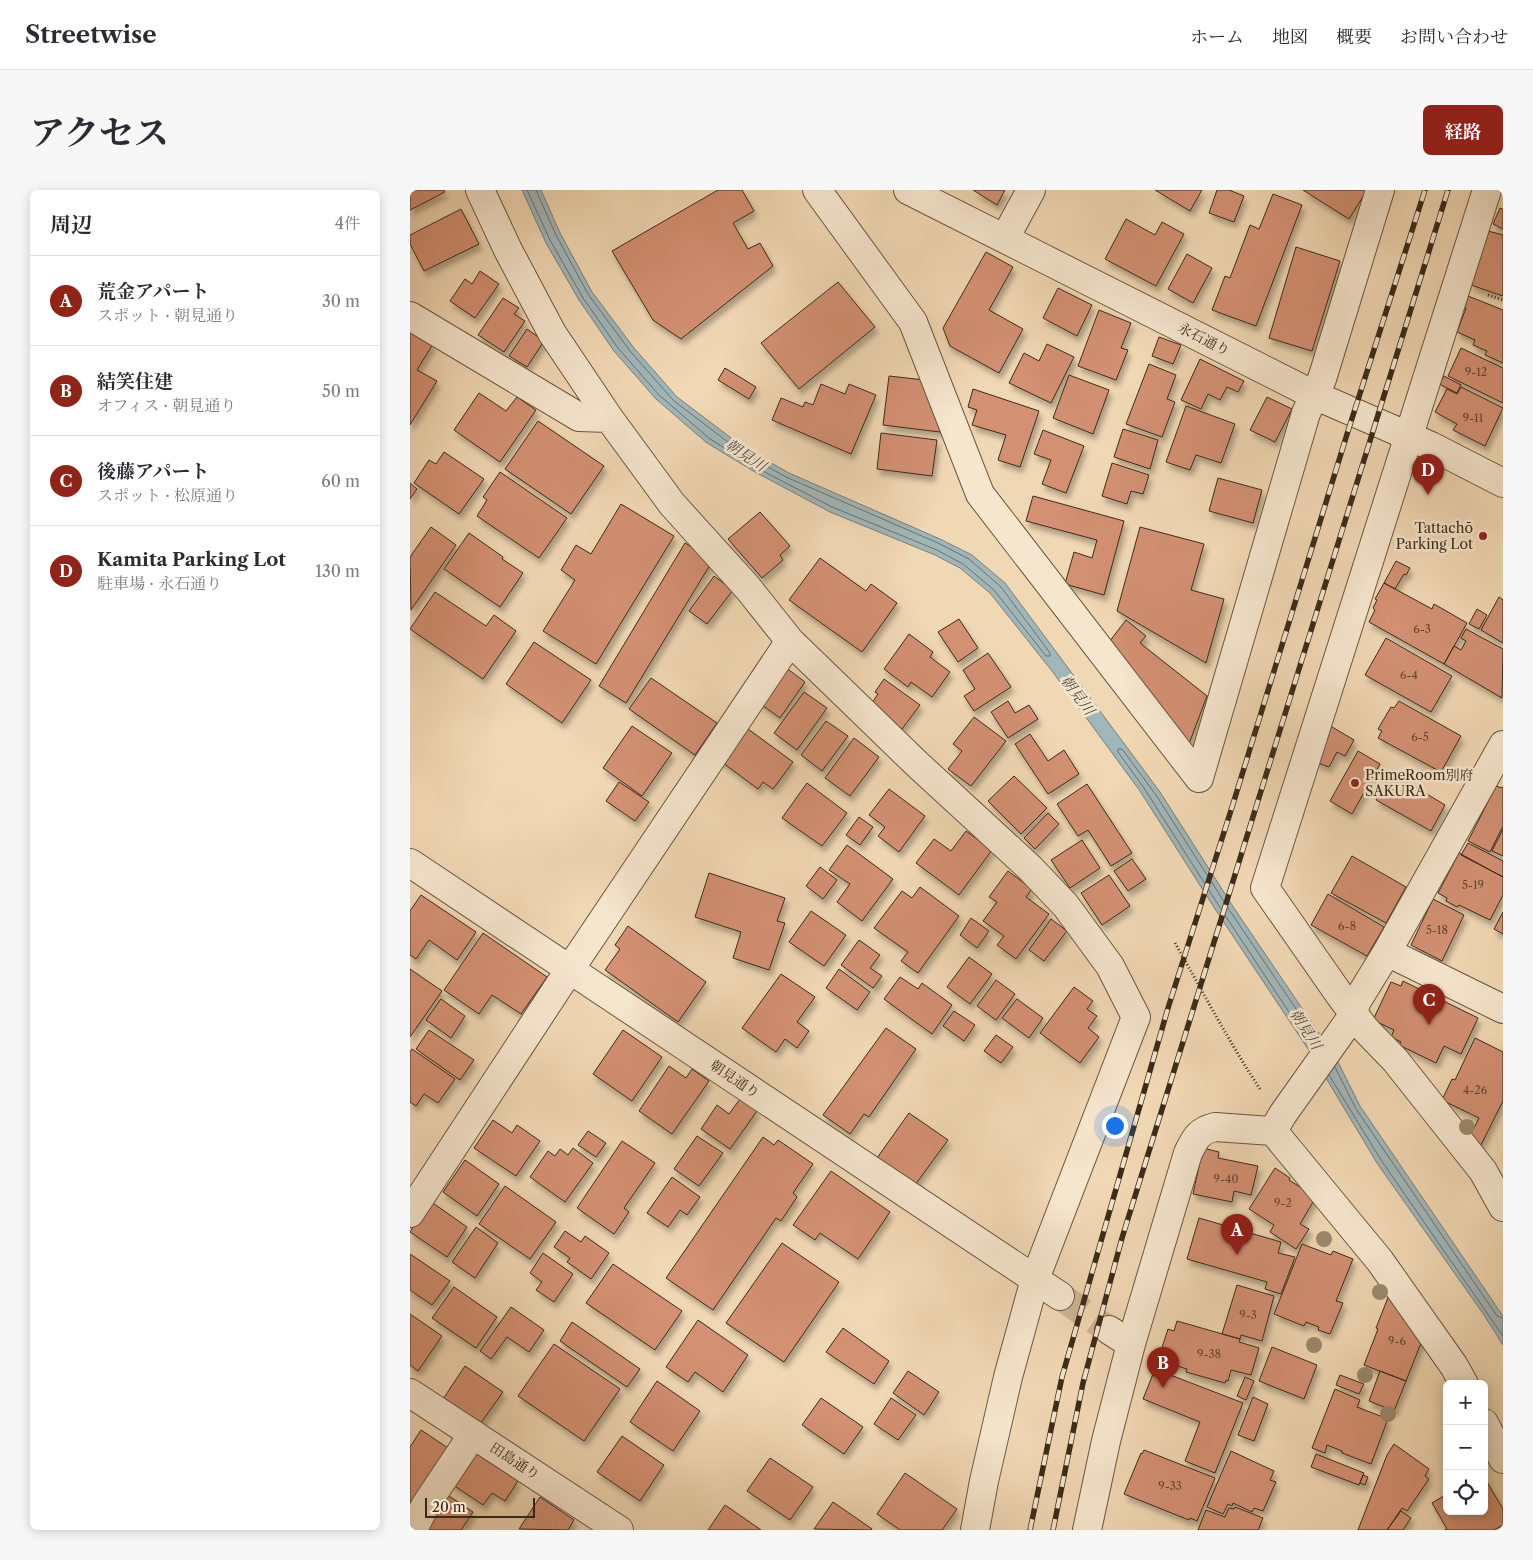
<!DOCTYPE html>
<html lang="ja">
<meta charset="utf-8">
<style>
body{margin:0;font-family:"Libre Caslon Text","Noto Serif JP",serif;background:#f7f7f7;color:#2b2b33}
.controls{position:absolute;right:15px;bottom:15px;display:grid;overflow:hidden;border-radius:8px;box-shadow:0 2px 12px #0003}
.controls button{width:45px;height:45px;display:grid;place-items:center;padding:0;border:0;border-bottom:1px solid #e1e1e2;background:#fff;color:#2b2b33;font:25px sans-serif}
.scale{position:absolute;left:15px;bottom:12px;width:110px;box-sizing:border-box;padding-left:5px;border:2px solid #3c2a19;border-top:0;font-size:14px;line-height:18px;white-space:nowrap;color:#3c2a19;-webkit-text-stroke:4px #f6e6ce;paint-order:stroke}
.you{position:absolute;left:704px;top:935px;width:18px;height:18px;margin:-12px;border:4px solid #fff;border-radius:50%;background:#1a73e8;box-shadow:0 0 0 8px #1a73e833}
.badge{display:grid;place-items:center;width:32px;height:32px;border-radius:50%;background:#8f2418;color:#fff;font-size:16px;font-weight:700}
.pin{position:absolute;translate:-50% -41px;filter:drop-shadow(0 1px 2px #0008)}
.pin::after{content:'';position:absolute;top:26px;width:18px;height:15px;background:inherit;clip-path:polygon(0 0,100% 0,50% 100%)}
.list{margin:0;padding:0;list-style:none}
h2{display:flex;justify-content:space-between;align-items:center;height:65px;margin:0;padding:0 20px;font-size:21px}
h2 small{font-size:16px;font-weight:400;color:#7c7c81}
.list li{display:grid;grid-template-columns:32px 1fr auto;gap:15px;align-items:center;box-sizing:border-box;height:90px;padding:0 20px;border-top:1px solid #e1e1e2}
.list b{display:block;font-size:19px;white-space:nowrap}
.list p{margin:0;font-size:16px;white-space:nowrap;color:#7c7c81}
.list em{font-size:16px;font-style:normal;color:#7c7c81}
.icon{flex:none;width:28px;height:28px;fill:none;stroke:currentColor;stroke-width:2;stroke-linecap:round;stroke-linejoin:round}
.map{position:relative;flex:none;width:1093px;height:1340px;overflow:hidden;border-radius:8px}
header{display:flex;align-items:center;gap:30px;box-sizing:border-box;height:70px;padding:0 25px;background:#fff;border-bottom:1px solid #e1e1e2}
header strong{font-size:24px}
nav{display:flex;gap:28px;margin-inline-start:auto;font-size:18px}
.intro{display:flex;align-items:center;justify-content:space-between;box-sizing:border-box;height:120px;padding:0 30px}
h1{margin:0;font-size:35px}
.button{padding:12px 22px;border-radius:8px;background:#8f2418;color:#fff;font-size:18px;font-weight:700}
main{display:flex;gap:30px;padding:0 30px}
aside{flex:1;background:#fff;border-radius:8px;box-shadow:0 2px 12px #0003}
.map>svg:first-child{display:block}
.water{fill:#a1b6b9;stroke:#797e79}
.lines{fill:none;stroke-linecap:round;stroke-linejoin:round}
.shore{stroke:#6e7069;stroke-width:1}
.building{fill:#d39073;stroke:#3c2a19;filter:url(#shadow)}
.minor-tunnel{stroke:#cdb595;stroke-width:28;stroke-dasharray:28 14;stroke-linecap:butt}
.minor-casing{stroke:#695640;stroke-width:30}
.path{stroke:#3c2a19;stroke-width:3;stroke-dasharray:1 2.5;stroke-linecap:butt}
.minor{stroke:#f6e6ce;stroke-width:28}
.rail-casing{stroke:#3c2a19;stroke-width:5.5}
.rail{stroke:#f6e6ce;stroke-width:4;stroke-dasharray:11;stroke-linecap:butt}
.tree{fill:#9b896c}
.poi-dot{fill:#8f2418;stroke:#f6e6ce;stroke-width:2}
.labels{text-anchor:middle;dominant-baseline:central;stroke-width:5;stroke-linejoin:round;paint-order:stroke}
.number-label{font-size:11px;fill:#624430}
.street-label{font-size:14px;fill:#3c2a19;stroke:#f6e6ce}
.poi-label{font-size:14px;fill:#3c2a19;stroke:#f6e6ce;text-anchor:end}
.water-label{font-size:15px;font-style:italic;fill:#554d41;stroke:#f6e6ce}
</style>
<header>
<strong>Streetwise</strong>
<nav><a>ホーム</a><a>地図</a><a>概要</a><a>お問い合わせ</a></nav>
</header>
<div class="intro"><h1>アクセス</h1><a class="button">経路</a></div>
<main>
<aside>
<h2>周辺<small>4件</small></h2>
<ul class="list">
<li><span class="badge">A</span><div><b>荒金アパート</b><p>スポット · 朝見通り</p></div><em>30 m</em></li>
<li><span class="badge">B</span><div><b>結笑住建</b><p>オフィス · 朝見通り</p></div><em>50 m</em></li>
<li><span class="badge">C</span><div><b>後藤アパート</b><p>スポット · 松原通り</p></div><em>60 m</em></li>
<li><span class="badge">D</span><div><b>Kamita Parking Lot</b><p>駐車場 · 永石通り</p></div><em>130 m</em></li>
</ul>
</aside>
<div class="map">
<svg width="1093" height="1340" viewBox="0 0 1093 1340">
<defs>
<filter id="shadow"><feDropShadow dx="3" dy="5.5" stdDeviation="2.5" flood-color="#0004"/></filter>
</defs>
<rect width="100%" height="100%" fill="#f1d8b4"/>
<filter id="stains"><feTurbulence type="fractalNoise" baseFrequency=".004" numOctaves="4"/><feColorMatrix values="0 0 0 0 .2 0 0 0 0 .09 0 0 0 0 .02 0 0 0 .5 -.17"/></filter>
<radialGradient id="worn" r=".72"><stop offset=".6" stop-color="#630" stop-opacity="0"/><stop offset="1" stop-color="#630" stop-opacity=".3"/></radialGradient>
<path class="water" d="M112,0h19l19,43 32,59 42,56 43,49 66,50 46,26 151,66 32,16 33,28 155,209 74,116 103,152 23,46 143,210v29l-19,-30 -107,-152 -63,-105 -97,-146 -77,-121 -88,-120 -62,-78 -30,-25 -25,-13 -105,-43 -75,-40 -48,-29 -51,-44 -42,-48 -35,-51 -33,-57z"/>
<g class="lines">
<path class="shore" d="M117,0l23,50 33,58 35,50 41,47 51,44 47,29 75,39 105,43 26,14 31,26 52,66h4v-3l-49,-66 -32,-28 -31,-16 -152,-66 -45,-25 -67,-51 -44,-50 -42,-57 -32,-59 -20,-45
M902,857l-91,-138 -77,-121 -26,-36v-3h4l34,46 74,116 87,129
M925,877l21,42 141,207 6,2
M919,885l52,85 122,176"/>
</g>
<path class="building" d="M0,0h34l1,2 -35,18z
M308,0h24l12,21 -21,12 15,26 12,-6 13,23 -92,73 -28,-19 -41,-69z
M563,0h32l-8,15z
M745,0h47l-12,21z
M807,0h12l15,6 -10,26 -25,-9z
M893,0h64l-18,29z
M863,4l29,11 -46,121 -44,-16 13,-34 5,2 20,-53 9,4z
M1090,18l3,1v20l-10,-5z
M51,19l18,35 -55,27 -14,-27v-9z
M716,29l29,16 7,-13 22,12 -28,52 -51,-27z
M1078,41l15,4v61l-32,-11z
M886,57l44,14 -28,90 -43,-13z
M576,62l27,15 -24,43 34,19 -24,44 -49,-27 -7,-18z
M777,64l25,14 -19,35 -25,-14z
M70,81l19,13 -24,34 -25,-17 15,-22 7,5z
M428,92l37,45 -76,62 -38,-46z
M648,98l34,17 -15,31 -34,-18z
M1058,106l35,14v53l-18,-8 2,-4 -14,-6 2,-5 -18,-8 9,-24h-2z
M93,108l16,10 -5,6 11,7 -21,31 -26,-17z
M689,120l32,13 -10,25 7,2 -12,30 -38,-14z
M117,139l17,12 -17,26 -18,-11z
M0,140l23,14 -16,26 20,11 -27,44z
M749,147l22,8 -8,19 -21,-8z
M637,154l27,13 -23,46 -42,-20 15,-30 15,8z
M1051,158l42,20v35l-55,-27z
M790,169l44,22 -6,11 -11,-5 -7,13 -12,-6 -7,15 -20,-9z
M739,174l27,11 -9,24 8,3 -13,35 -36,-13z
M315,178l31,19 -7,12 -31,-19z
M659,185l40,15 -16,44 -40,-16z
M479,186l36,4 15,52 -57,-7z
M1034,186l17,9 -4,8 -18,-9z
M411,194l24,10 4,-10 27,11 -25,59 -79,-34 9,-22 22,9 2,-5 8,3z
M1051,197l42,21 -18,38 -32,-16 4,-6 -22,-12 12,-23 10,5z
M563,199l66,22 -19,56 -22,-7 8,-25 -34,-10 5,-15 -9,-3z
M69,203l27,18 11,-14 19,13 -36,52 -46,-32z
M857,207l25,12 -17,33 -25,-12z
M776,216l49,18 -14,39 -25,-8 -6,15 -24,-8z
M128,231l66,45 -33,48 -66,-45z
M713,239l35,11 -8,29 -36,-12z
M633,240l41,16 -18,47 -24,-9 9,-24 -17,-6z
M471,243l56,7 -5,36 -55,-7z
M34,262l40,27 -25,35 -45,-31 15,-23 7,4z
M702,273l37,12 -6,19 -12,-3 -4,13 -25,-8z
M90,282l67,46 -28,40 -62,-42 10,-16 -4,-3z
M808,288l44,12 -9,33 -44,-12z
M0,293l7,6 -7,10z
M623,306l91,25 -20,74 -39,-11 9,-32 18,6 5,-18 -71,-19z
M211,314l53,32 -78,128 -53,-33 32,-51 -14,-10 15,-25 15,9z
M350,322l30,34 -10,9 3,5 -21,18 -34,-39z
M21,337l25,18 -45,65 -1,-53z
M730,337l64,17 -13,46 33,9 -18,64 -89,-52z
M59,343l34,24 -1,2 21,14 -23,34 -56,-38z
M275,353l28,17 -87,143 -27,-17z
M410,368l46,33 5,-7 26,19 -35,49 -73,-52z
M986,371l14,7 -4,7 -2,-1 -9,15 -11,-6z
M304,386l19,14 -26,34 -18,-13z
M974,393l48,26 2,-5 33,19 -23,41 -75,-42 6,-12 -2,-2 4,-8 -2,-1z
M25,402l51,34 8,-11 22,16 -33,48 -73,-50z
M1089,407l4,3v43l-22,-13z
M1067,419l10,6 -8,14 -10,-5z
M549,429l19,29 -20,14 -20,-30z
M716,430l20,16 -6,7 67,53 -20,53 -78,-107z
M1056,439l37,20 -1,49 -58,-34 10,-18 7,4 5,-9 -5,-3z
M499,444l24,18 -3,5 20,15 -18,25 -21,-15 -3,5 -24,-18z
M976,448l66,38 -21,36 -66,-37z
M124,452l57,38 -29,43 -56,-39z
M578,463l23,34 -37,24 -10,-15 11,-7 -12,-19z
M371,474l24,18 -25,36 -25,-18z
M241,488l66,45 -22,32 -66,-46z
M474,489l36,26 -18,24 -32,-23 8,-12 -3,-2z
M394,502l23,16 -30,42 -23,-17z
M598,511l7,12 14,-8 9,14 -30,19 -17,-26z
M989,511l62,35 -20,36 -63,-34 4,-7 -4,-2 13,-22 3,1z
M564,527l32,24 -35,45 -23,-17 14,-18 -9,-7z
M416,531l22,15 -26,35 -21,-16z
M917,534l27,16 -9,16 -8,-4 -8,15 -14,-5z
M222,536l40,27 -30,43 -39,-28z
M334,536l49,36 -20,27 -10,-7 -5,7 -39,-29z
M620,544l18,27 16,-11 15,24 -31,20 -33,-50z
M444,548l25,19 -29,39 -25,-18z
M948,561l22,13 -28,50 -22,-13z
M982,583l53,32 -14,26 -55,-31z
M604,586l33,32 -26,26 -33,-33z
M209,592l30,20 -14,19 -29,-20z
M397,593l40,30 -25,33 -40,-28z
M677,594l45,69 -21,13 -23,-36 -10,6 -21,-32z
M1086,596l6,2 1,-1v39l-13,26 -22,-11z
M479,599l36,27 -26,36 -21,-16 7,-9 -16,-12z
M638,623l11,11 -24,25 -11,-11z
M449,627l14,10 -13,18 -14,-10z
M1093,639v27l-11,-5z
M556,641l26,19 -33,45 -43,-32 18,-24 17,12z
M672,650l18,28 -30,20 -19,-28z
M1058,653l35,18v16l-42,-22z
M437,655l46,34 -31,42 -25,-19 13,-18 -21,-14z
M1049,663l44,24v18l-13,25 -31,-15 -2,2 -11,-6 1,-3 -9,-5z
M942,666l54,31 -20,36 -55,-30z
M722,669l14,20 -18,12 -14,-20z
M410,677l17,13 -14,19 -17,-13z
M598,681l24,18 -6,8 23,17 -33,45 -19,-14 7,-9 -21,-15 14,-19 -8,-5z
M299,683l76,25 -8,23 8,2 -16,47 -36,-12 8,-26 -46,-15z
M699,685l21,31 -28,19 -21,-32z
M510,697l39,29 -41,57 -17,-12 7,-9 -34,-24 28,-37 10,7z
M918,704l56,33 -17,29 -56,-31z
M11,705l55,37 -19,28 -28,-20 -13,19 -6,-4v-44z
M1023,709l31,16 -22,46 -31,-16z
M401,721l35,24 -22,31 -35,-24z
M1093,722v22l-9,-5z
M561,728l18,13 -12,17 -17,-13z
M641,729l16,12 -23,30 -15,-11z
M218,736l78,56 -28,40 -73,-52 15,-21 -5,-4z
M73,743l64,44 -26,37 -29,-19 -13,19 -35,-24z
M449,750l21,15 -10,13 12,8 -9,12 -32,-23z
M559,767l23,17 -22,30 -23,-17z
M0,779l32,22 -32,46z
M429,779l31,23 -13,18 -31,-22z
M371,784l34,23 -18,25 12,9 -12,17 -12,-9 -9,13 -34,-24z
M490,787l18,12 4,-6 30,22 -20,29 -48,-35z
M586,790l19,14 -19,26 -19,-14z
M993,791l75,37 -17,36 -17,-8 -8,17 -37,-18 2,-3 -10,-5 3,-7 -21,-10 18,-38 10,4z
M664,797l19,14 -6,8 10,7 -9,12 11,9 -19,26 -40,-30z
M31,809l24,17 -14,22 -25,-18z
M607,809l26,19 -14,20 -27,-20z
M544,821l21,14 -11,16 -21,-15z
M476,838l30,21 -47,68 -5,-3 -14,20 -27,-19z
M19,840l45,30 -14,20 -44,-31z
M213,840l39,27 -30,44 -39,-27z
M586,845l17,12 -12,16 -17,-12z
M1065,848l28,14v49l-22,44 -12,-7 10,-20 -37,-18 10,-21 3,1z
M2,859l43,30 -17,24 -14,-9 -8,12 -6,-4v-50z
M259,876l17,12 6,-9 17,12 -37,53 -33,-23z
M330,909l17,12 -27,38 -29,-20 16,-24 12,9z
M499,923l39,27 -33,45 -38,-27z
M83,930l19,13 5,-8 23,16 -24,35 -42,-28z
M178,941l18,12 -10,14 -18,-12z
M287,946l26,17 -24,33 -25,-17z
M353,947l11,8 4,-5 35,24 -20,29 4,4 -16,24 -5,-3 -63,92 -47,-32z
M212,951l33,22 -31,45 5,4 -15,22 -37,-26z
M163,958l20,15 -28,39 -35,-25 18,-26 7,5 5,-7 8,6z
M793,958l16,4 -1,6 40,8 -7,29 -17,-4 -2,11 -39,-8z
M55,970l34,24 -22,32 -34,-24z
M865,978l15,10 -1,2 27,17 -16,27 9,5 -13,20 -26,-17 4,-7 -25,-16z
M421,981l59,41 -32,47 -38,-26 -5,7 -22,-15z
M262,987l28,20 -13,18 -7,-5 -12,17 -21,-14z
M95,996l51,36 -26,37 -51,-35z
M20,1011l37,26 -20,30 -37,-25z
M789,1028l82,24 -3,11 17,4 -14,37 -16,-5 2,-7 -80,-23z
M66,1037l22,16 -23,35 -23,-16z
M155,1041l16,11 4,-6 24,17 -18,26 -24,-17 3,-4 -16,-11z
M372,1053l57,39 -55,80 -58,-39z
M892,1054l29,11 2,-4 20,8 -17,42 7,2 -13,31 -12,-4 1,-3 -13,-5 -2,4 -30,-12z
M133,1063l30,21 -19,28 -18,-12 6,-8 -12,-9z
M0,1064l40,27 -18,24 -22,-15z
M203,1074l69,47 -27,39 -69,-47z
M827,1095l37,11 -12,45 -21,-6 -1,4 -18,-5z
M44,1097l43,30 -21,31 -44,-30z
M979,1105l34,43 -17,43 -42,-16 14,-36 -2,-1z
M101,1117l33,23 -15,22 -22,-15 -16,22 -11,-8z
M0,1124l32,22 -24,35 -8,-6z
M288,1130l50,35 -25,37 -28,-20 -7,10 -22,-15z
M767,1131l63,18 -1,3 20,6 -8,27 -20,-5 -3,11 -2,-1 -1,3 -39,-11 1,-3 -29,-9 10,-31 6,2z
M162,1132l68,47 -13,18 -67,-46z
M433,1138l46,33 -15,23 -48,-32z
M144,1154l66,45 -36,52 -66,-45z
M862,1157l45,18 -13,34 -45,-18z
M55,1176l38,26 -23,32 -37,-25z
M745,1179l88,34 -28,70 -30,-12 15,-39 -57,-23z
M498,1181l31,21 -15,23 -31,-22z
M970,1181l26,10 -12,30 -25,-10z
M930,1185l24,9 -5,10 -23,-9z
M835,1187l9,4 -8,19 -9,-4z
M247,1191l43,30 -27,40 -43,-29z
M925,1199l25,11 -3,7 31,12 -17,45 -29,-11v-2l-15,-6 -2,8 -13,-5z
M843,1207l15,7 -14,37 -16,-6z
M411,1208l42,29 -19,27 -42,-29z
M481,1208l25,17 -18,25 -24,-16z
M11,1240l27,18 -38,58v-59z
M212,1246l42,29 -24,36 -43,-29z
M984,1254l35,25 -4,7 4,3 -22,32 -5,-3 -15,22h-29l29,-75z
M62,1260l46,31 -13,20 -13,-8 -9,12 -33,-22z
M734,1260l71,28 -18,43 -7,-3 -1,2 -65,-26 17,-41 1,1z
M821,1261l43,20 -4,9 6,2 -13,29 -9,-3 -2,4 -19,-9 -1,3 -4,-2 -5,10 -16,-7z
M906,1264l48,19 -5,12 -48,-18z
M360,1268l43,29 -23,33 -43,-29z
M495,1283l52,36 -15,21h-42l-23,-16z
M953,1285l5,2 -3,8 -5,-2z
M1074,1287l19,32v16l-9,5h-49l2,-1 -15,-26 15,-9v17h37z
M36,1304l27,18 -12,18h-40z
M130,1307l34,23 -6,10 -49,-1z
M423,1312l39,27 -1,1 -57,-1z
M315,1315l36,25h-53z
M825,1317l28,11 -5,12h-60l8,-20 19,7 4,-9 5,1z
M991,1321l10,7 -8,12h-16z"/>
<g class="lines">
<path class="minor-tunnel" d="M650,1106l49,34"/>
<g class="minor-casing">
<path id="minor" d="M70,0l28,60 44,83 57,85 63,86 75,83 43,54 127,123 113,104 36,38 44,60 26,51 -101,262 -27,98 -24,104 -9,49
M407,0l96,132 67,172 219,284
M498,0l406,205 117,51 72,37
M1077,0l-222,698 74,106 26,35 30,31 88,111 20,36
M595,48l26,-48
M0,126l169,101 30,1
M789,588l107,-365 16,-34 58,-189
M0,673l650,433
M977,762l116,57
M863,941l10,-17 66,-93 8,-20 30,-49 116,-207
M0,1023l160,-244 220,-328
M699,1140l22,14
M0,1203l209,137
M1074,1233l19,36
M3,1340l12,-24 48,-72
M677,1340l19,-89 25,-97 57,-191c7,-14 10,-22 27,-26l58,4 107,130 74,105 10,18"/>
</g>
<path class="path" d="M1078,105l15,5
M765,753c28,49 54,99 85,146"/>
<use href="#minor" class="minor"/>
<g class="rail-casing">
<path id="rail" d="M620,1340l32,-153 106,-369 65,-204 115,-373 77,-241
M643,1340l30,-147 39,-145 326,-1048"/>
</g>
<use href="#rail" class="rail"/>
</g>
<g class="tree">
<circle cx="1057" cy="937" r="8"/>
<circle cx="914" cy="1049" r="8"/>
<circle cx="970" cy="1102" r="8"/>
<circle cx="904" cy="1155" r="8"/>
<circle cx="955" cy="1185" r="8"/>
<circle cx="978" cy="1224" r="8"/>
</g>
<g class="poi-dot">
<circle cx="1073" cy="346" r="5"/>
<circle cx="945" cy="593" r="5"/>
</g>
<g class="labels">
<g class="number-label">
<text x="1066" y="182">9-12</text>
<text x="1063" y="228">9-11</text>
<text x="1012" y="439">6-3</text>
<text x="999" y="485">6-4</text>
<text x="1010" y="547">6-5</text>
<text x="1063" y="695">5-19</text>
<text x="937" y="736">6-8</text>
<text x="1027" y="740">5-18</text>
<text x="1065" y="900">4-26</text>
<text x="816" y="989">9-40</text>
<text x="873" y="1013">9-2</text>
<text x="838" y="1125">9-3</text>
<text x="987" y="1151">9-6</text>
<text x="799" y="1164">9-38</text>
<text x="760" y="1296">9-33</text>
</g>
<g class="street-label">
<text transform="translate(794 149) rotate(27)">永石通り</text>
<text transform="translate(325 889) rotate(34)">朝見通り</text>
<text transform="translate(105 1271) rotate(33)">田島通り</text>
</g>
<g class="poi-label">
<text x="1063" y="338">Tattachō<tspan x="1063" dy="16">Parking Lot</tspan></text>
<text x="955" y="585" text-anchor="start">PrimeRoom別府<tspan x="955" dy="16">SAKURA</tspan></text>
</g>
<g class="water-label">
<text transform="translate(336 265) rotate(33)">朝見川</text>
<text transform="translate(668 505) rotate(53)">朝見川</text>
<text transform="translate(896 839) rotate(57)">朝見川</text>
</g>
</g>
<rect width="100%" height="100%" filter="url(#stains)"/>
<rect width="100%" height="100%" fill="url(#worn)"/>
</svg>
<div class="controls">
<button>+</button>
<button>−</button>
<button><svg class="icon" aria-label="locate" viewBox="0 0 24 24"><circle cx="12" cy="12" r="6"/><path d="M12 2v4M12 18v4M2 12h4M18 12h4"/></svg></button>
</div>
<div class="scale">20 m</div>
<div class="you"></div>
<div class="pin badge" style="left:827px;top:1065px">A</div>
<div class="pin badge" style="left:753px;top:1198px">B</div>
<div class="pin badge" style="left:1019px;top:835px">C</div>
<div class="pin badge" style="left:1018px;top:305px">D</div>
</div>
</main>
